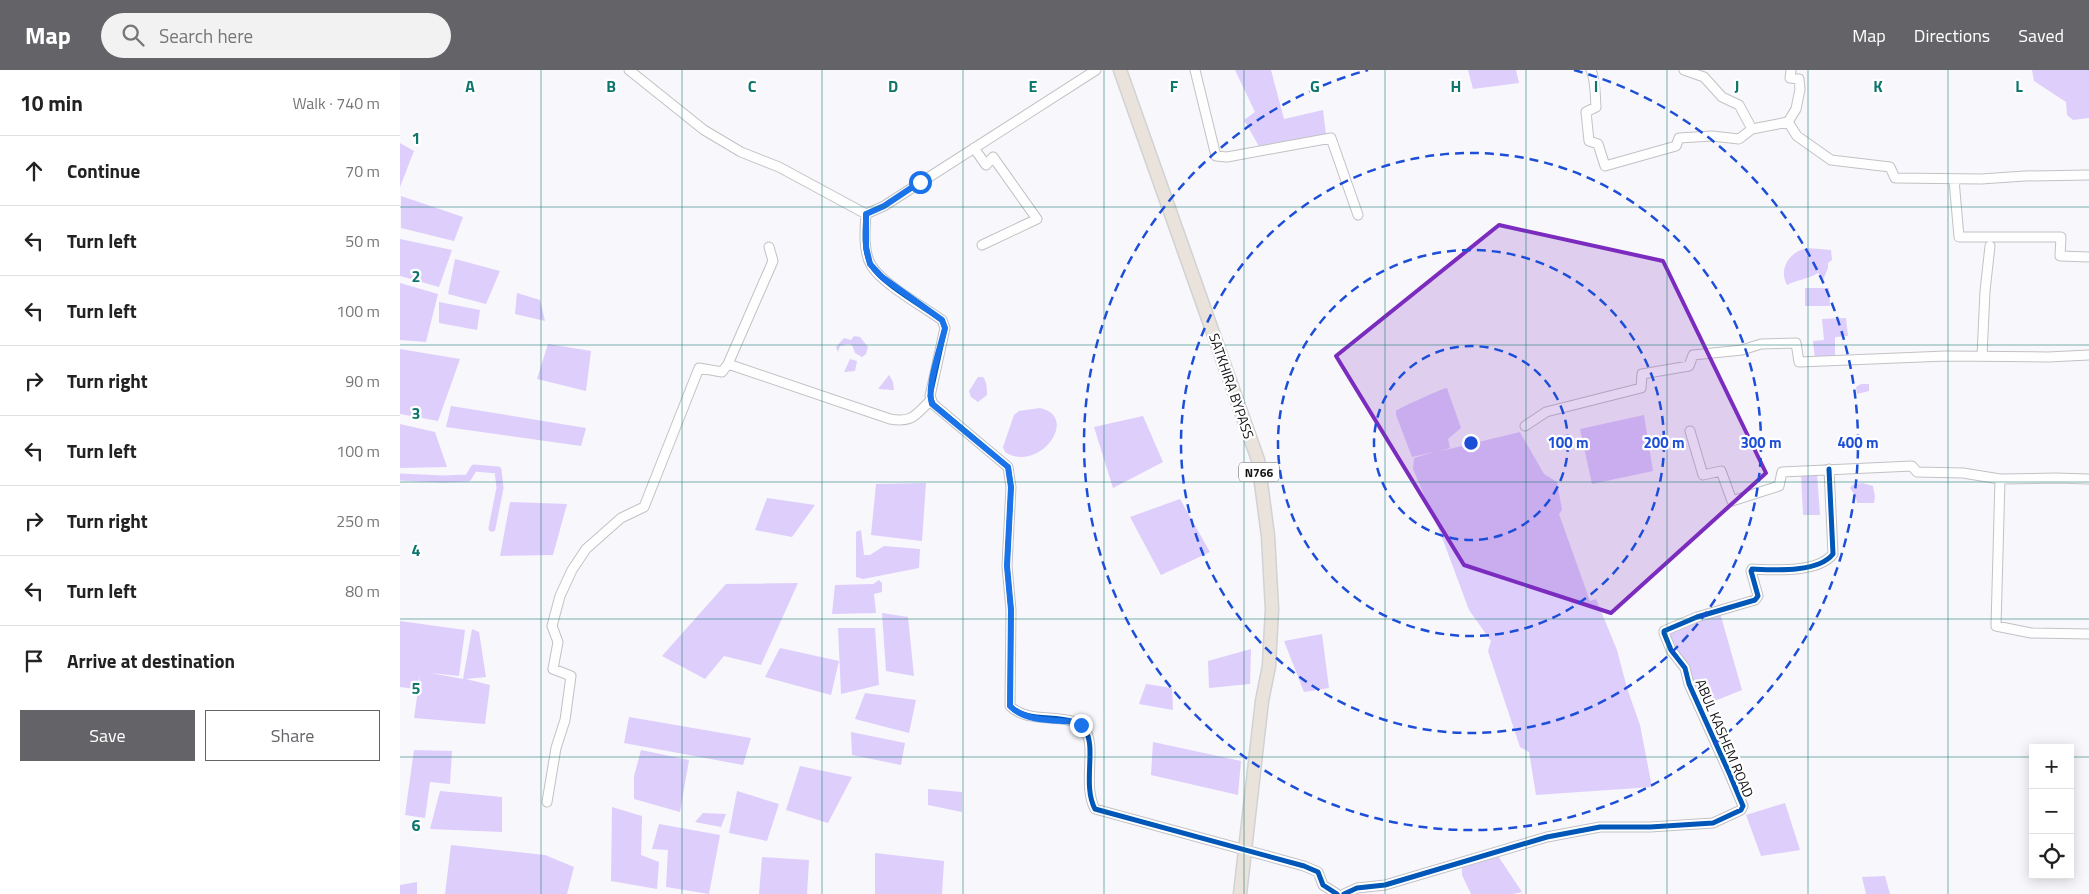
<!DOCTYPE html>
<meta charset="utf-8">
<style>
body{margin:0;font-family:"Titillium Web",sans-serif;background:#f2f2f2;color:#222}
.controls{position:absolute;right:15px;bottom:15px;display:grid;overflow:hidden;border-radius:0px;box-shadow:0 2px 12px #0003}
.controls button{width:45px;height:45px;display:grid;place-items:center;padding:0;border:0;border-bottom:1px solid #e0e0e0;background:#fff;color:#222;font:25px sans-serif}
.stop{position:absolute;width:15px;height:15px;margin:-11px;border:4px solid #1a73e8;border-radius:50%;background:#fff}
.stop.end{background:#1a73e8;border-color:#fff;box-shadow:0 1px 5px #0008}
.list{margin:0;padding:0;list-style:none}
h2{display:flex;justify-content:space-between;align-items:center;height:65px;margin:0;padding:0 20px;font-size:21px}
h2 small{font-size:16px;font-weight:400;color:#767676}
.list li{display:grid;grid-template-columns:32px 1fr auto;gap:15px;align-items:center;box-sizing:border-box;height:70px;padding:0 20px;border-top:1px solid #e0e0e0}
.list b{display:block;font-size:19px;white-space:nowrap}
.list em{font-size:16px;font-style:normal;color:#767676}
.actions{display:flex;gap:10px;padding:15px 20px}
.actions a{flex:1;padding:11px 0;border:1px solid #646367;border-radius:0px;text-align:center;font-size:18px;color:#646367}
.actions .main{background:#646367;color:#fff}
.icon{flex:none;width:28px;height:28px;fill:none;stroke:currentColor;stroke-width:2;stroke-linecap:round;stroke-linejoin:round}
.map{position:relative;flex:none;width:1689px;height:824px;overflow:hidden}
header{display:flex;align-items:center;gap:30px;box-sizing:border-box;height:70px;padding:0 25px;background:#646367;color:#fff}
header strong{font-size:24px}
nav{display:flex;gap:28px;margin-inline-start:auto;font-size:18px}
.search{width:350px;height:45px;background:#f2f2f2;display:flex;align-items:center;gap:12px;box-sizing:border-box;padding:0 18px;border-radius:28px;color:#767676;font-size:19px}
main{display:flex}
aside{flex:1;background:#fff}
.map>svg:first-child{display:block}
.water{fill:#decefc}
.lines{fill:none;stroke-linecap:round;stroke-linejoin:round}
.canal{stroke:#decefc;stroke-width:7}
.minor-casing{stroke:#c2c2c5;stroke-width:11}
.highway-casing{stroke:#d2d1d4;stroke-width:15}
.minor{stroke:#fefefe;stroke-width:9}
.highway{stroke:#e9e3db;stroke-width:12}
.cycleway-casing{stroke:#fff;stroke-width:8}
.cycleway{stroke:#0057b8;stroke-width:5}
.route{stroke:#1a73e8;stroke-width:6}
.marked{fill:#7b2cbf;fill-opacity:0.2;stroke:#7b2cbf;stroke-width:4;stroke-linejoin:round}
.grid{fill:none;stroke:#0f766e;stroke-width:1;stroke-opacity:0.55}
.ring{fill:none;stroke:#1d4ed8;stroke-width:2.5;stroke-dasharray:9 6}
.labels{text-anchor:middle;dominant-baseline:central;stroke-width:4.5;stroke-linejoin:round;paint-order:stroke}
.shield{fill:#fff;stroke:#5b5a5d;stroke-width:1}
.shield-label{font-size:12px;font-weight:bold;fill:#151417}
.street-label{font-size:14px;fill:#151417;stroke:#fff}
.grid-label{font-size:16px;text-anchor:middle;font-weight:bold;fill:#0f766e;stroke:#fff;stroke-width:4.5;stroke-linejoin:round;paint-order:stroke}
.centre{fill:#1d4ed8;stroke:#fff;stroke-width:2.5}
.ring-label{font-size:15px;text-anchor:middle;font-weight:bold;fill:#1d4ed8;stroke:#fff;stroke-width:4.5;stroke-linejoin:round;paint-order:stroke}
</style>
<header>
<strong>Map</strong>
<div class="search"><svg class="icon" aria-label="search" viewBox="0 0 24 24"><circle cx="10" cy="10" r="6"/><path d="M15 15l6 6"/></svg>Search here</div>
<nav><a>Map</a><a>Directions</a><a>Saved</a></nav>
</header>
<main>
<aside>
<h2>10 min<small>Walk · 740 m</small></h2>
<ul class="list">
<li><svg class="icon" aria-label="ahead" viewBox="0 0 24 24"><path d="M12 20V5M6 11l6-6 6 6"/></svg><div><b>Continue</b></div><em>70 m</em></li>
<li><svg class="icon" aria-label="left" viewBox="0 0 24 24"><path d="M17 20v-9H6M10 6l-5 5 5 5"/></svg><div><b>Turn left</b></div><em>50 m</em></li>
<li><svg class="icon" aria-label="left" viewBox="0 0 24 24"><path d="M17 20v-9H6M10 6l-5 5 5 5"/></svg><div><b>Turn left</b></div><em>100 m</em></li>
<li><svg class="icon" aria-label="right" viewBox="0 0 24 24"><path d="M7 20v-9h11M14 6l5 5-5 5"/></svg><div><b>Turn right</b></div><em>90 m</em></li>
<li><svg class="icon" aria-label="left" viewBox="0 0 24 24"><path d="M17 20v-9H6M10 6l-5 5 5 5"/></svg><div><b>Turn left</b></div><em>100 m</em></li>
<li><svg class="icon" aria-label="right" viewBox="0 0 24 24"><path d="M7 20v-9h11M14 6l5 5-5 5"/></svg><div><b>Turn right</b></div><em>250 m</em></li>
<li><svg class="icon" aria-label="left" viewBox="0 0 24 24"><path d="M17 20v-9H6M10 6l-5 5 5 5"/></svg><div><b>Turn left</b></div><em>80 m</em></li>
<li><svg class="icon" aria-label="arrive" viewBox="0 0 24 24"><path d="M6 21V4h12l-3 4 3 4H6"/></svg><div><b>Arrive at destination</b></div></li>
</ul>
<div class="actions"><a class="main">Save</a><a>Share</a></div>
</aside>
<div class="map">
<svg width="1689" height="824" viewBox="0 0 1689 824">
<rect width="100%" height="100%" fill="#f8f7fb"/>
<path class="water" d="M835,0h36l13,49 39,-9 3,25 -66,13 -16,-28 11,-8z
M1068,0h48l3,13 -46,6z
M1632,0h57v48l-16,2 -6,-5 -1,-13 -32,-21z
M0,73l14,8 -14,36z
M1,126l62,21 -9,24 -53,-13z
M0,169l52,11 -13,37 -39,-11z
M1407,178l24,2 1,10 -4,3v5l-5,12 -5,-7c-10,6 -21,7 -31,12 -9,-16 3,-34 20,-37z
M55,189l45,12 -14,33 -38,-10z
M0,213l38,11 -12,48 -26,-2z
M1405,218h24l1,18h-25z
M117,223l23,7 5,21 -30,-7z
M39,232l41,8 -3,20 -38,-7z
M1446,248l2,18 -13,1v20l-20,2 -2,-18 11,-1 -2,-21z
M454,266l6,1 8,10 -2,7 -4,3 -7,-4 -3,-8 -4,-1 -8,2 -2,6 -2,-5 8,-9 7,2z
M148,274l43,7 -5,40 -49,-12z
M0,279l60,10 -22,62 -38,-7z
M450,289l7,2 -2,10 -11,1z
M489,305l4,7 1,8 -16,-1z
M578,307h5c4,5 4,11 4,18l-9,7 -7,-5 -2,-6z
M1461,314h8v7l-12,3 -1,-7z
M1047,318l14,40 -13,11 2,9 -9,3 79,-19 24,42 13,8 5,28 -3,4 31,87 6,-2 21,51 10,38 13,37 12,62 -116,8 -7,-43 -9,-5 -32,-96 3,-10 -22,-31 -26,-70 -30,-71 1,-11 20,-6 -22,5 -16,-42v-4c3,-3 47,-23 51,-23z
M51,336l135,22 -5,18 -135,-19z
M640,338c41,9 -2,66 -35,44l-2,-5 11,-32 5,-4z
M1244,345l9,56 -61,13 -12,-55z
M743,346l20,46 -50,26 -19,-61z
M0,354l35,8 12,35 -47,1z
M1417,403l3,42h-17l-2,-41z
M526,413l-4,58 -51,-6 5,-51z
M1462,413l11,3 2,11 -1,6h-17l-1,-6 -6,-9 2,-3z
M367,428l48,7 -23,32 -37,-7z
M780,429l30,53 -49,23 -31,-58z
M110,432l57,2 -14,51 -53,1z
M461,460l3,25h6l14,-9 36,3 -1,19 -56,11 -7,-2v-45z
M479,510l3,3v9l-8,2 2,19 -44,1 3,-29 38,-1z
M398,513l-37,82 -37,-9 -19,23 -43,-23 64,-72z
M482,543l26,4 6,59 -28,-5z
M1320,543l22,77 -25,10 -17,3 -33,-70z
M0,551l65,9 -6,46 -28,-3 32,6 9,-50 7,3 7,45 -20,2 24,6 -5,39 -71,-6 6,-42 -4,13 -16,-2z
M438,558h37l4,57 -38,9z
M922,564l7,54 -25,4 -20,-51z
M380,578l59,13 -8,34 -66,-18z
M851,579l-1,35 -41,4 -1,-27z
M746,614l26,4 1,22 -34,-6z
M465,623l51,7 -7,33 -54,-14z
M229,647l122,21 -8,27 -119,-22z
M451,662l54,11 -4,22 -49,-10z
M753,672l88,19 -3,34 -87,-20z
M14,680l38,1 -2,33 -20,-2 -5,36 -20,-3z
M241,680l48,10 -9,52 -46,-13v-23z
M400,696l52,11 -24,46 -42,-13z
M528,719l34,3v20l-34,-7z
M40,721l62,6v35l-72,-3z
M337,721l42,13 -12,37 -38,-8z
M1385,733l15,47 -39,6 -15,-41z
M212,737l30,9 -1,39 18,7 -2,27 -46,-8z
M303,743l23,1 -5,13 -26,-5z
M259,754l61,11 -11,59 -43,-7 2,-37 -16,-1z
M51,775l94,10 29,12 -7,27h-122z
M475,783l69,8 -2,33h-67z
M1098,786l24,36 -9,2h-42l-9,-19v-7z
M362,787l47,3 -2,34h-48z
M1485,806l5,18h-24l-4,-17z
M17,812v12h-17v-9z"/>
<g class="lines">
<path class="canal" d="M0,407l43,2 25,-1 6,-10 24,2 2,18 -8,40"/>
<g class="minor-casing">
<path id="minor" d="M229,0l75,60 37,22 38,15 87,47 18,-8 212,-136
M795,0l21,86 11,1 104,-19 27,77
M1191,0c5,12 4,25 5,37l-10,5 3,29 9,3 7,22 71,-20 3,-8 33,-2 27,3 13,-10 36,-7 9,14 34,24 59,7 5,11 86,1 44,-3 64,-1
M1284,0l20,7 18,20 17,8 13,24
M1388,52l8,-13 4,-20 -1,-10 -9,-1 1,-8
M574,78l12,17 7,-8 44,62 -55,26
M1561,109l-7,1 5,57h102l-1,19 29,1
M466,144c-1,15 -3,38 5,51 10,18 53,42 71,55l3,8 -15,68 3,8 75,63 3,20 -4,79 4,44 -1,96c19,20 61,4 75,24 12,17 -3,55 10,79l209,57 14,6 5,13 14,9
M1582,286l3,-65 5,-45
M328,294l45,-103 -4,-14
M1125,356l21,-14 95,-24 1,-14 47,-8 4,-11 49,-5 19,-6 35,-1 3,19 147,-6 102,1 41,-2
M1290,361l13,44 18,-4 11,30 47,-15 3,-14 130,-6 5,6 46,1 37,6
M1689,409l-33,-1 -56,1 -4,147 35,7 58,1
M147,732l9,-54 9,-28 6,-44 -18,-7 5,-27 -6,-16 8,-30 12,-26 14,-21 35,-31 23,-11 55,-139 23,4 6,-8 162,55c23,4 25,-4 41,-19
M944,824l13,-6 28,-3 162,-48 53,-10h50l63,-4 28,-13 2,-4 -13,-31 -41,-91 -4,-16 -14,-18 -7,-17v-2l33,-14 58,-17 3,-4 -7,-25 1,-2c23,1 66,4 81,-15l-4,-85"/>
</g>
<g class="highway-casing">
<path id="highway" d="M720,0l138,390 10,76 4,73 -3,57 -7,35 -22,193"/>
</g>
<use href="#minor" class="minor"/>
<use href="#highway" class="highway"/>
<g class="cycleway-casing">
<path id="cycleway" d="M466,144c-1,15 -3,38 5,51 10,18 53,42 71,55l3,8 -15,68 3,8 75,63 3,20 -4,79 4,44 -1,96c19,20 61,4 75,24 12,17 -3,55 10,79l209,57 14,6 5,13 14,9
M944,824l13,-6 28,-3 162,-48 53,-10h50l63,-4 28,-13 2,-4 -13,-31 -41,-91 -4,-16 -14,-18 -7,-17v-2l33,-14 58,-17 3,-4 -7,-25 1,-2c23,1 66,4 81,-15l-4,-85"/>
</g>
<use href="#cycleway" class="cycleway"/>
</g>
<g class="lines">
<path class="route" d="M520,112l-36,24 -18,8v33l4,17 12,13 60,43 3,8c-4,18 -19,59 -13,76l76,63 3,20 -4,79 4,44 -1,96c15,16 45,14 65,16l6,3"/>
</g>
<path class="marked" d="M1099,155l164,36 103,212 -155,140 -147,-48 -128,-209z"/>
<path class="grid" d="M141,0v824M282,0v824M422,0v824M563,0v824M704,0v824M844,0v824M985,0v824M1126,0v824M1267,0v824M1408,0v824M1548,0v824M0,137h1689M0,275h1689M0,412h1689M0,549h1689M0,687h1633M1670,687h19"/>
<g class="ring">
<circle cx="1071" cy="373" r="97"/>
<circle cx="1071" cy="373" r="193"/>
<circle cx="1071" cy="373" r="290"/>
<path d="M1174 0A387 387 0 1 1 968 0"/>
</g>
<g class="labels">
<rect class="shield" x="839" y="392.5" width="40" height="19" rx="4"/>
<g class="shield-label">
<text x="859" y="402">N766</text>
</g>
<g class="street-label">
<text transform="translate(832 316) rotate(71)">SATKHIRA BYPASS</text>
<text transform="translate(1325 668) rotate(67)">ABUL KASHEM ROAD</text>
</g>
</g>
<g class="grid-label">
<text x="70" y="22">A</text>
<text x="211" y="22">B</text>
<text x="352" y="22">C</text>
<text x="493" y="22">D</text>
<text x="633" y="22">E</text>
<text x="774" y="22">F</text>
<text x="915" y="22">G</text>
<text x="1056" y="22">H</text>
<text x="1196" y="22">I</text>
<text x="1337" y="22">J</text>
<text x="1478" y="22">K</text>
<text x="1619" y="22">L</text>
<text x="16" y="74">1</text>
<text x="16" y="212">2</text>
<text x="16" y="349">3</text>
<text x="16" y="486">4</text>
<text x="16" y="624">5</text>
<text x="16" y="761">6</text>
</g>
<circle cx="1071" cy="373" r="8" class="centre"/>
<g class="ring-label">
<text x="1168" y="378">100 m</text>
<text x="1264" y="378">200 m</text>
<text x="1361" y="378">300 m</text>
<text x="1458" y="378">400 m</text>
</g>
</svg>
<div class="controls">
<button>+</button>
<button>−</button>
<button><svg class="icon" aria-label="locate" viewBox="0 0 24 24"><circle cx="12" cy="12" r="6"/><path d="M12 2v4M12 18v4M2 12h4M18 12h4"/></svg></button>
</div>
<div class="stop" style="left:520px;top:112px"></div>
<div class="stop end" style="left:681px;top:655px"></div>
</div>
</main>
